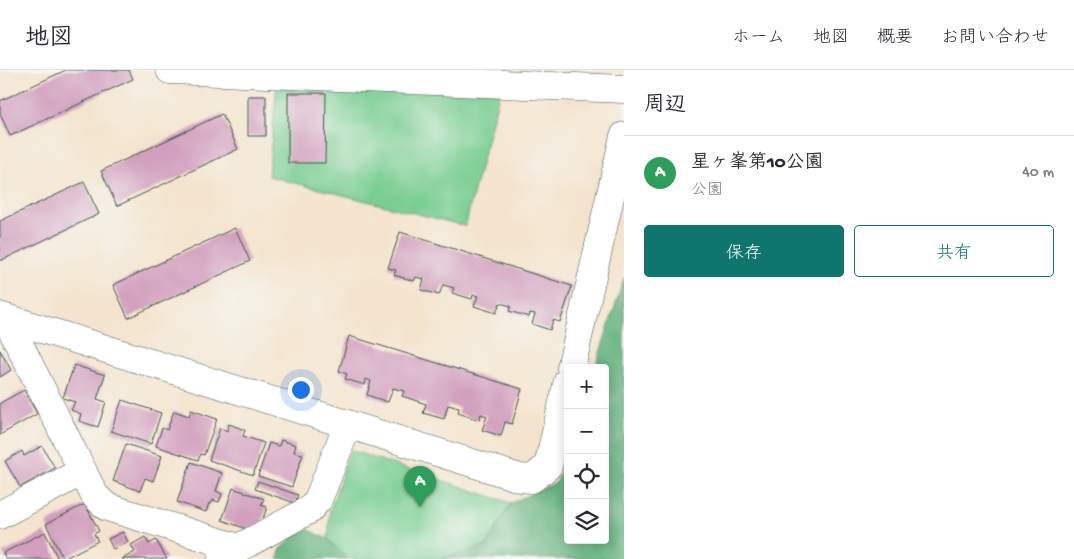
<!DOCTYPE html>
<html lang="ja">
<meta charset="utf-8">
<style>
body{margin:0;font-family:"Gochi Hand","Klee One",sans-serif;background:#f2f2f3;color:#2b2b33}
.controls{position:absolute;right:15px;bottom:15px;display:grid;overflow:hidden;border-radius:5px;box-shadow:0 2px 12px #0003}
.controls button{width:45px;height:45px;display:grid;place-items:center;padding:0;border:0;border-bottom:1px solid #e1e1e2;background:#fff;color:#2b2b33;font:25px sans-serif}
.you{position:absolute;left:300px;top:319px;width:18px;height:18px;margin:-12px;border:4px solid #fff;border-radius:50%;background:#1a73e8;box-shadow:0 0 0 8px #1a73e833}
.badge{display:grid;place-items:center;width:32px;height:32px;border-radius:50%;background:#0f766e;color:#fff;font-size:16px;font-weight:700}
.pin{position:absolute;translate:-50% -41px;filter:drop-shadow(0 1px 2px #0008)}
.pin::after{content:'';position:absolute;top:26px;width:18px;height:15px;background:inherit;clip-path:polygon(0 0,100% 0,50% 100%)}
.list{margin:0;padding:0;list-style:none}
h2{display:flex;justify-content:space-between;align-items:center;height:65px;margin:0;padding:0 20px;font-size:21px}
h2 small{font-size:16px;font-weight:400;color:#7c7c81}
.list li{display:grid;grid-template-columns:32px 1fr auto;gap:15px;align-items:center;box-sizing:border-box;height:75px;padding:0 20px;border-top:1px solid #e1e1e2}
.list b{display:block;font-size:19px;white-space:nowrap}
.list p{margin:0;font-size:16px;white-space:nowrap;color:#7c7c81}
.list em{font-size:16px;font-style:normal;color:#7c7c81}
.actions{display:flex;gap:10px;padding:15px 20px}
.actions a{flex:1;padding:11px 0;border:1px solid #0f766e;border-radius:5px;text-align:center;font-size:18px;color:#0f766e}
.actions .main{background:#0f766e;color:#fff}
.icon{flex:none;width:28px;height:28px;fill:none;stroke:currentColor;stroke-width:2;stroke-linecap:round;stroke-linejoin:round}
.map{position:relative;flex:none;width:624px;height:489px;overflow:hidden}
header{display:flex;align-items:center;gap:30px;box-sizing:border-box;height:70px;padding:0 25px;background:#fff;border-bottom:1px solid #e1e1e2}
header strong{font-size:24px}
nav{display:flex;gap:28px;margin-inline-start:auto;font-size:18px}
main{display:flex}
aside{flex:1;background:#fff}
.map>svg:first-child{display:block}
.green{fill:#79ce92;stroke:#4c8663}
.forest{fill:#62b17c;stroke:#407758}
.building{fill:#d2a0be}
.lines{fill:none;stroke-linecap:round;stroke-linejoin:round}
.minor-casing{stroke:#3f564b;stroke-width:29}
.minor{stroke:#fff;stroke-width:28}
</style>
<header>
<strong>地図</strong>
<nav><a>ホーム</a><a>地図</a><a>概要</a><a>お問い合わせ</a></nav>
</header>
<main>
<div class="map">
<svg width="624" height="489" viewBox="0 0 624 489">
<rect width="100%" height="100%" fill="#f6f6f2"/>
<filter id="ink" filterUnits="userSpaceOnUse"><feTurbulence type="fractalNoise" baseFrequency=".02" numOctaves="2"/><feDisplacementMap in="SourceGraphic" scale="10" xChannelSelector="R" yChannelSelector="G"/><feConvolveMatrix kernelMatrix="1 2 1 2 8 2 1 2 1" color-interpolation-filters="sRGB"/></filter>
<filter id="wash" filterUnits="userSpaceOnUse"><feTurbulence type="fractalNoise" baseFrequency=".0096" numOctaves="4" result="noise"/><feDisplacementMap in="SourceGraphic" scale="20" xChannelSelector="R" yChannelSelector="G"/><feGaussianBlur stdDeviation="1.12" result="paint"/><feColorMatrix in="noise" values="0 0 0 0 0 0 0 0 0 0 0 0 0 0 0 0 0 1.4 0 .05"/><feComposite in="paint" operator="in"/></filter>
<g filter="url(#wash)">
<rect width="100%" height="100%" fill="#f4e4ce"/>
<path class="green" d="M277,13l223,8 -35,135 -197,-50z
M350,380l161,53 -25,43 -49,13h-90l-19,-19 2,-29z"/>
<path class="forest" d="M624,208v281h-187l49,-13 25,-43 46,-21 11,-32v90h37v-172h-10z
M303,457l25,12 19,20h-69l2,-9z"/>
<g id="blocks">
<path class="building" d="M66,0h63l4,9 -123,57 -10,-22v-13z
M288,23h38l-1,70h-37z
M248,26h18v40h-18z
M222,44l16,35 -121,57 -16,-35z
M84,112l15,32 -99,47v-40z
M235,158l15,33 -122,57 -15,-33z
M400,162l172,54 -12,36 -7,-2 -3,10 -18,-6 3,-10 -5,-1 -1,4 -20,-6 2,-5 -11,-3 -4,10 -22,-7 4,-10 -5,-1 -1,4 -20,-6 2,-5 -11,-3 -4,10 -18,-5 3,-11 -8,-2 -2,4 -20,-6 2,-5 -8,-2z
M349,266l173,53 -10,35 -7,-2 -4,14 -19,-6 5,-14 -6,-2 -2,6 -21,-7 1,-5 -11,-3 -4,14 -21,-6 3,-9 -24,-8 2,-5 -11,-3 -5,14 -21,-7 4,-14 -5,-2 -1,6 -20,-6 2,-5 -8,-3z
M0,280l11,20 -11,7z
M74,295l31,10 -8,24 9,3 -8,25 -19,-6 2,-7 -10,-4 4,-8 -12,-4z
M24,320l13,24 -37,21v-32z
M122,330l39,13 -10,31 -40,-13z
M191,340l26,9 -13,36 -3,-1 -3,6 -42,-14 6,-18 5,2 7,-19 15,5z
M229,354l16,6 -2,6 21,7 -11,32 -44,-15 11,-32 7,3z
M281,370l15,5 -2,7 9,2 -11,33 -34,-11 11,-33 10,3z
M126,374l36,12 -9,25 -8,-3 -5,13 -27,-10z
M42,376l13,22 -35,19 -15,-26 17,-10 2,5z
M191,392l31,11 -6,18 6,3 -3,8 -6,-2 -2,4 -2,-1 -3,9 -29,-10z
M258,411l40,14 -3,8 -40,-14z
M233,418l31,11 -3,6 6,2 -5,15 -13,8 -27,-10z
M85,434l14,27 -5,3 4,7 -35,18 -17,-35z
M45,462l13,27h-52l-3,-6z
M123,462l5,10 -15,7 -5,-10z
M145,467l4,7 7,-4 11,19h-45l13,-7 -4,-7z"/>
</g>
</g>
<g filter="url(#ink)">
<use href="#blocks" fill-opacity="0" stroke="#3f564b" stroke-width="1"/>
<g class="lines">
<g class="minor-casing">
<path id="minor" d="M170,0l454,19
M0,246l520,162 12,1 16,-13 20,-85
M6,248l89,178 12,11 132,41
M571,298l53,-232
M0,445l83,-44
M222,487l87,-47 9,-10 30,-76"/>
</g>
<use href="#minor" class="minor"/>
</g>
</g>
</svg>
<div class="controls">
<button>+</button>
<button>−</button>
<button><svg class="icon" aria-label="locate" viewBox="0 0 24 24"><circle cx="12" cy="12" r="6"/><path d="M12 2v4M12 18v4M2 12h4M18 12h4"/></svg></button>
<button><svg class="icon" aria-label="layers" viewBox="0 0 24 24"><path d="M12 4l9 5-9 5-9-5zM3 14l9 5 9-5"/></svg></button>
</div>
<div class="you"></div>
<div class="pin badge" style="left:420px;top:437px;background:#2e9e5b">A</div>
</div>
<aside>
<h2>周辺<small></small></h2>
<ul class="list">
<li><span class="badge" style="background:#2e9e5b">A</span><div><b>星ヶ峯第10公園</b><p>公園</p></div><em>40 m</em></li>
</ul>
<div class="actions"><a class="main">保存</a><a>共有</a></div>
</aside>
</main>
